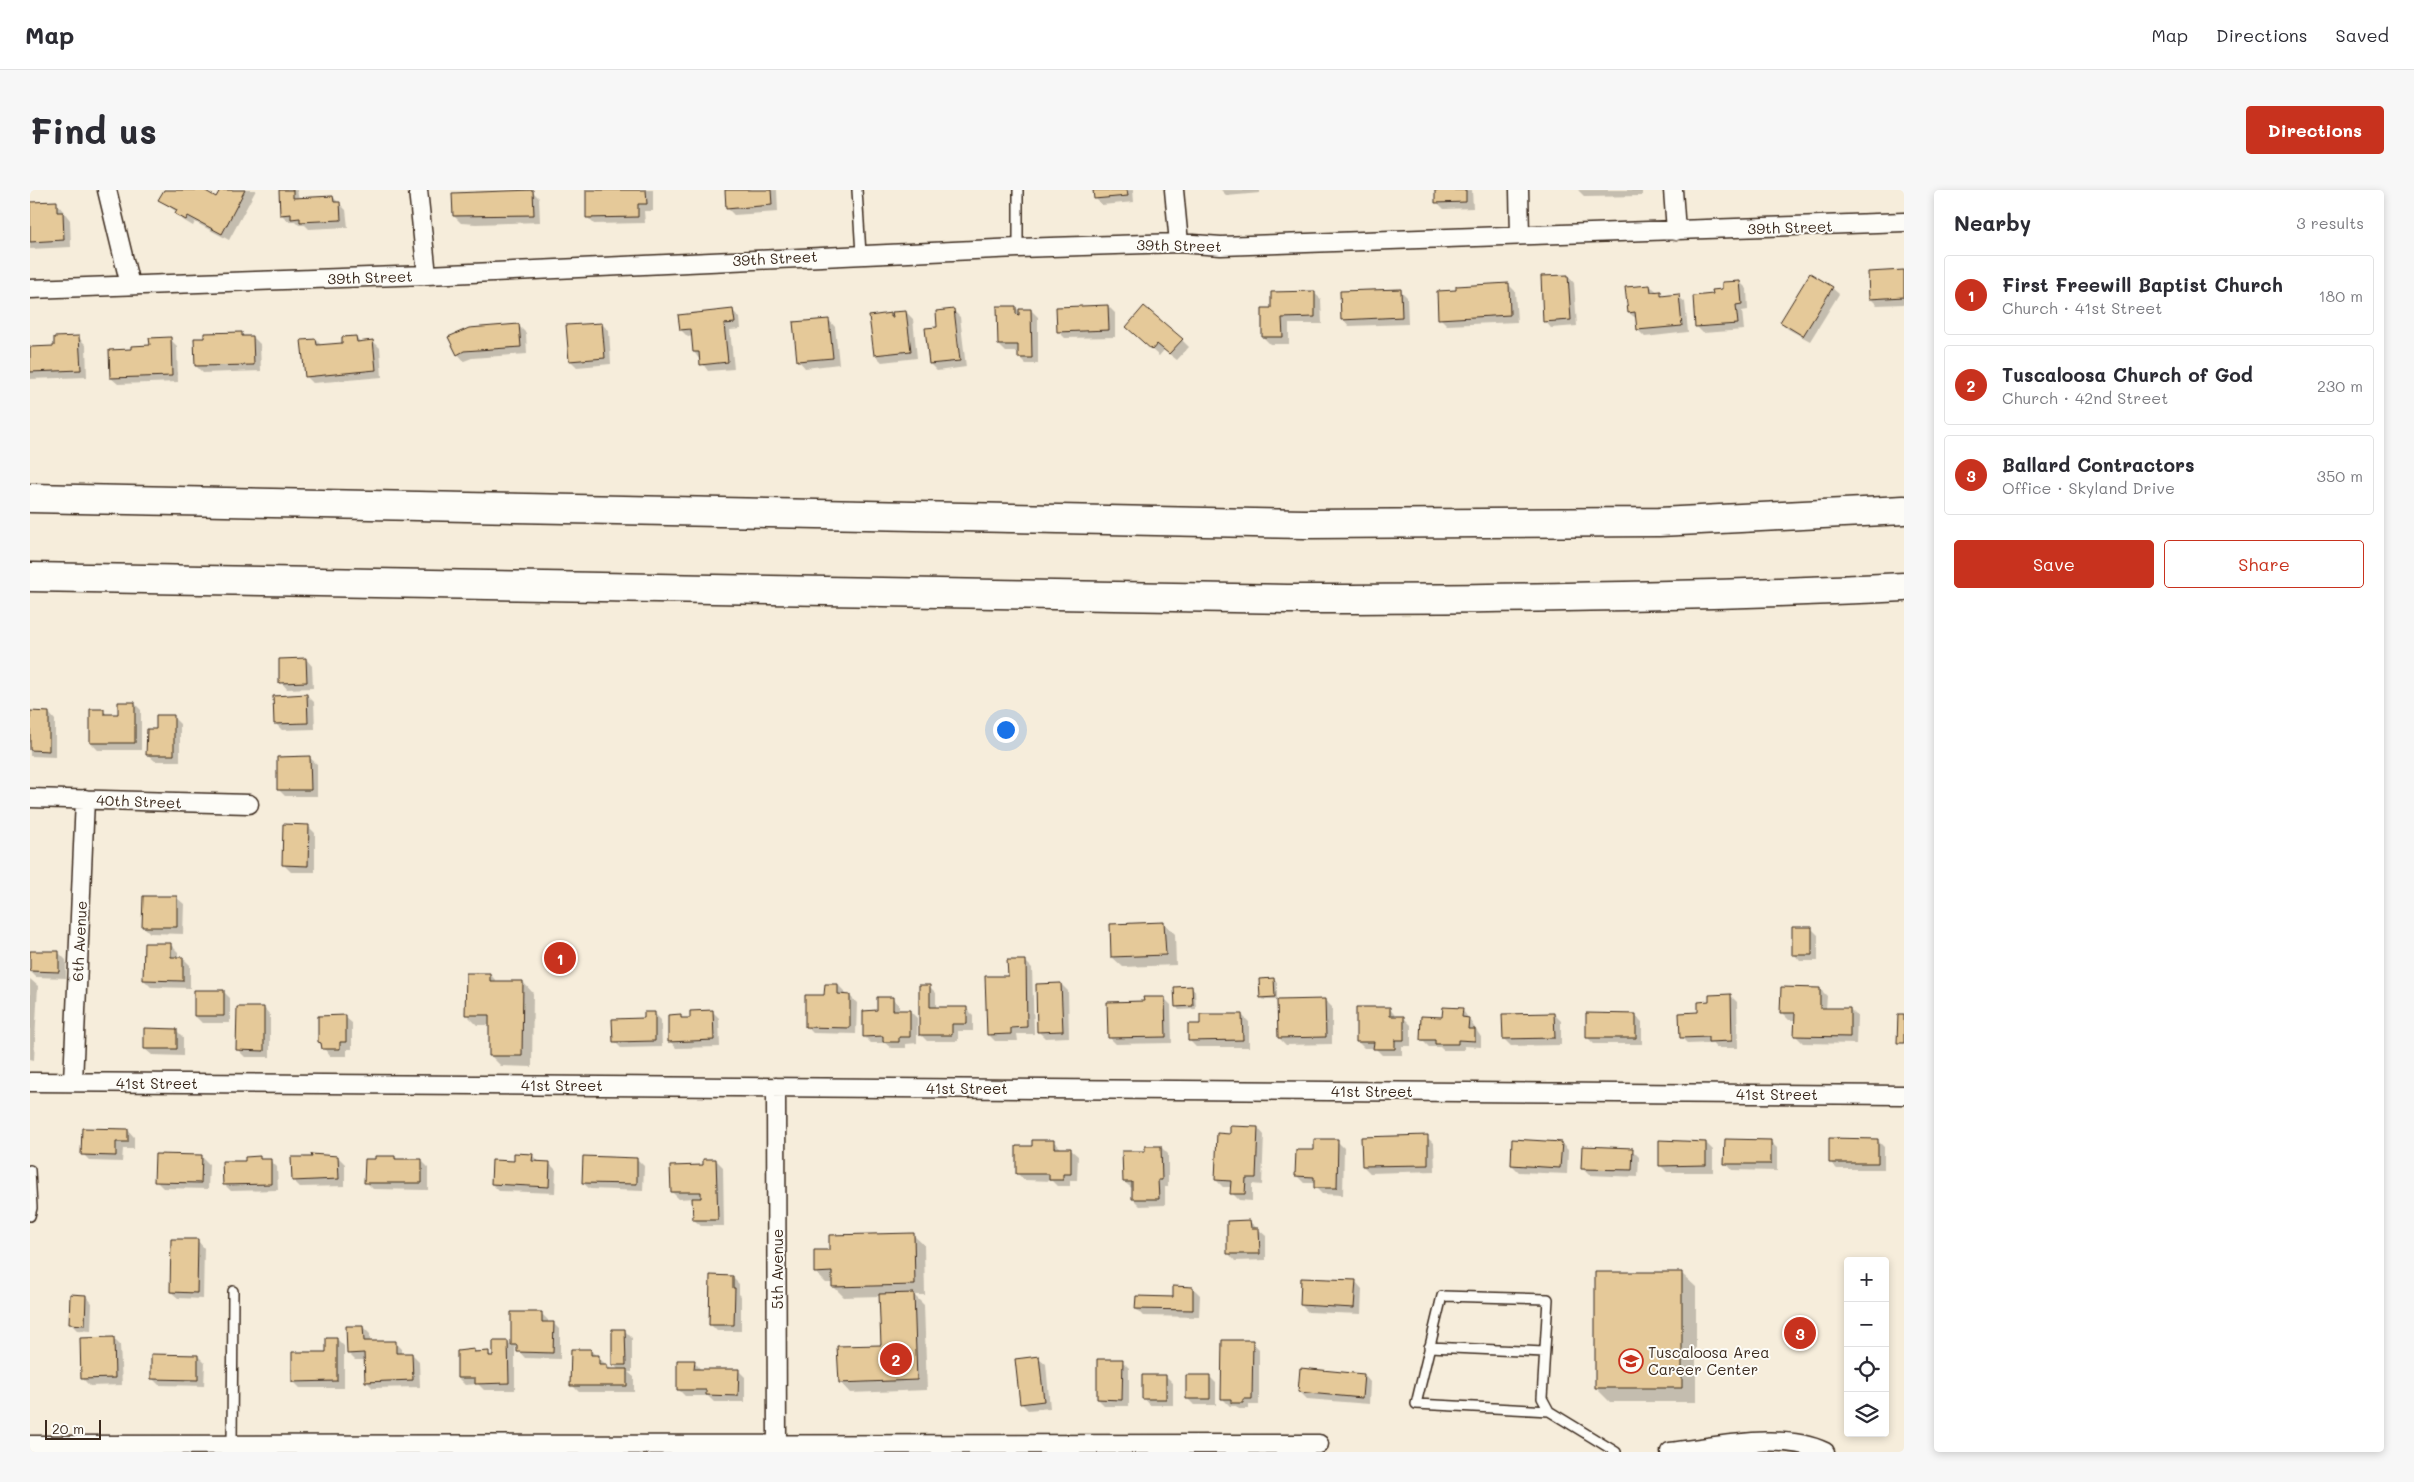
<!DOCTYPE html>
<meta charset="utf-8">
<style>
body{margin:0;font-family:Mali,sans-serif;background:#f7f7f7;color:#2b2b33}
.controls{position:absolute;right:15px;bottom:15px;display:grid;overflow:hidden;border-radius:5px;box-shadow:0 2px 8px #0003}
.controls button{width:45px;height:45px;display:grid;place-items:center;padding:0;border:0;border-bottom:1px solid #e1e1e2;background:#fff;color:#2b2b33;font:25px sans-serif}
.scale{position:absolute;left:15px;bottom:12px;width:56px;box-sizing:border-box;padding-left:5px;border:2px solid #3b2a1e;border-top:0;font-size:14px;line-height:18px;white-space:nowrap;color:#3b2a1e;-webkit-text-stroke:4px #fdfcf7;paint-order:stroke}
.you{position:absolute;left:975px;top:539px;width:18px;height:18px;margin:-12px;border:4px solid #fff;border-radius:50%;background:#1a73e8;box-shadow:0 0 0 8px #1a73e833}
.badge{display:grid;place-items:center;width:32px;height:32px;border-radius:50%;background:#c8321e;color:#fff;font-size:16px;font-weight:700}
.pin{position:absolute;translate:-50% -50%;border:2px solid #fff;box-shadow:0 1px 5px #0006}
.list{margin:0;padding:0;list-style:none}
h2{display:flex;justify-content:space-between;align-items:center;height:65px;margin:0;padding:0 20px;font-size:21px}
h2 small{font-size:16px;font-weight:400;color:#7c7c81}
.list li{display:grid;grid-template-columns:32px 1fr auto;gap:15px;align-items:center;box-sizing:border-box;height:80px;margin:0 10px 10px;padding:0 10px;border:1px solid #e1e1e2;border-radius:5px}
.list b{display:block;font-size:19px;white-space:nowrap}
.list p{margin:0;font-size:16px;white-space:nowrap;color:#7c7c81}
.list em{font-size:16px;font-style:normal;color:#7c7c81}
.actions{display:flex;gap:10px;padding:15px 20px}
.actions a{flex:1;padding:11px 0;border:1px solid #c8321e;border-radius:5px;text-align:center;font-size:18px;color:#c8321e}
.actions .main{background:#c8321e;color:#fff}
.icon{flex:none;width:28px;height:28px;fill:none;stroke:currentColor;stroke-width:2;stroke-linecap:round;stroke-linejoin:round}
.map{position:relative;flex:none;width:1874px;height:1262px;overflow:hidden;border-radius:5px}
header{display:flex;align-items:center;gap:30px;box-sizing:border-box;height:70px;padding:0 25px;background:#fff;border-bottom:1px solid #e1e1e2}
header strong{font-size:24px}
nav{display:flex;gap:28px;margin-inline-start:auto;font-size:18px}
.intro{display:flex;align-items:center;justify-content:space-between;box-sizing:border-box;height:120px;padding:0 30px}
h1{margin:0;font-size:35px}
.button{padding:12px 22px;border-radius:5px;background:#c8321e;color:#fff;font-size:18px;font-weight:700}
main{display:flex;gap:30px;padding:0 30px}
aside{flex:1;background:#fff;border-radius:5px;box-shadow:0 2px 8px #0003}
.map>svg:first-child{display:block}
.shadow{fill:#0003}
.building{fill:#e5c999;stroke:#3b2a1e}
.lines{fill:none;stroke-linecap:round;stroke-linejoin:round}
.lane-casing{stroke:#3b2a1e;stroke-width:12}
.street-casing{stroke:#3b2a1e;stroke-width:21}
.highway-casing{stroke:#3b2a1e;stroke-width:31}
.lane{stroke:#fdfcf7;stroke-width:9}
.street{stroke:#fdfcf7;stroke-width:18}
.highway{stroke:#fdfcf7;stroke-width:28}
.labels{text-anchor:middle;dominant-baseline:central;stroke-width:4;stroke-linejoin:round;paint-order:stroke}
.street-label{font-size:15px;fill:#3b2a1e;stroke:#fdfcf7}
.poi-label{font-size:15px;fill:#3b2a1e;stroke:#fdfcf7;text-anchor:start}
</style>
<header>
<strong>Map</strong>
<nav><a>Map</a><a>Directions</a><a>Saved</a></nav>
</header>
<div class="intro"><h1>Find us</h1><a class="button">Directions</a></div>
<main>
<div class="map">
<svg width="1874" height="1262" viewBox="0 0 1874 1262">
<rect width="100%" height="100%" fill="#f6eddb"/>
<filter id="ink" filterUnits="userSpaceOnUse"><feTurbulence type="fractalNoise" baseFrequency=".02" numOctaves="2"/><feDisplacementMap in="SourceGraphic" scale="10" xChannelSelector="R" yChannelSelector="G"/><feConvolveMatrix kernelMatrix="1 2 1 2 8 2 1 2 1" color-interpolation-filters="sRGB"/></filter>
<g filter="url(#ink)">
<path class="shadow" d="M135,0h36l16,8 4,-8h35l-27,50 -34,-18 -2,4 -10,-6 -6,-8 -17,-12z
M250,0h17l2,9 34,-2 13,13 2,17 -39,2 -4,-4h-6l-4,-4h-7l-7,-7z
M557,0h66v21h-9l1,12 -51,1 -7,-7z
M696,0h51l1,22 -44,3 -7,-7z
M1064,0h39l1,12 -32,3 -7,-7z
M1191,0h39v3l-33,3z
M1406,0h36l1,18 -29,1 -7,-7z
M1548,0h64v6l-57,1z
M503,2l6,6 1,24 -64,2 -15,-1 -7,-7z
M26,12l14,18 1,27 -41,2v-46z
M1874,81v33l-27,1 -7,-7z
M1538,86l6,7 3,43 -26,2 -6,-7z
M1710,92l7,7 1,21 -6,1 2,19 -41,3 -7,-7 18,-30z
M1478,94l7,7 2,31 -70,3 -7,-7z
M1620,96l15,11 13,-1 7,6 3,30 -43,5 -7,-7 -1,-11 -8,-6z
M1802,98l7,6 -29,47 -22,-12 -7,-7z
M1370,100l7,7 1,27 -59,2 -6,-7z
M1284,103l7,6 1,25h-33v20h-19l-7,-7 9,-28z
M1078,116l7,7v24l-50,1 -7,-7z
M986,118l4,4 11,-2 7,7v47h-12l-7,-7v-5h-13l-7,-7z
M923,120l7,7 6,50 -29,4 -7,-7 9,-36z
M703,121l7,7 1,11 -11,1 4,39 -26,2 -14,-19 -1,-16 -5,1 -7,-7z
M876,122l7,7 4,39 -35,4 -7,-7 15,-40 5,4z
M799,130l6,7 4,37 -34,4 -6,-7z
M572,134l7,7 2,33 -34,3 -7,-7z
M489,136l7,7 1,21 -55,4 -8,3 -6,-7 -8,-16z
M211,143l4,4h8l7,7 1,27 -58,2 -7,-7z
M1104,144l48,6 7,7 -12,13 -13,-10 -5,6z
M326,147l5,6 12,-2 7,7 2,29 -69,6 -7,-7 10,-36 6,6 22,-2z
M49,148l7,7 1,32 -57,2v-31l26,-1z
M140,149l7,7 1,36 -60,2 -7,-6 21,-28 19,-4z
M276,469l6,7 1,22 -26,1 -6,-7z
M277,505l7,7 1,27 -33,1 -7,-7z
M104,513l7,7v40h-43l-7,-7 12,-33 5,6h11z
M0,523h19l6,7v37l-25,-1z
M143,527l7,7v37h-25l-7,-6z
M280,568l7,6v32h-32l-7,-7z
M278,636l7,7v39h-24l-7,-7z
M147,708l7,6 -1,30 -33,-1 -7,-7z
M1134,733l11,11 1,31 -53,2 -11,-10z
M1781,738l7,7v26h-18l-6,-7z
M141,755l7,7v6h5l7,7v23l-39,-1 -7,-7z
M0,762l29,1 7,7v18l-30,-1 -6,-6z
M995,771l7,7 2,66h-17l1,7h-23l-7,-7 21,-57z
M460,784l7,8h26l10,11 -1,74 -31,-1 -11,-11 1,-30h-14l-11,-11z
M0,789l8,7 -4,74 -4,-1z
M1244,789l3,3v18h-13l-3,-3z
M1031,794l7,7 1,46 -24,1 -7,-7z
M808,795l7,7 -1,4h6l7,7 -1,31 -43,-1 -7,-7 20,-29z
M899,796l7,7v15h30l7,7v16h-15v10h-31l-7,-7z
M1162,798l3,3 1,18 -17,1 -3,-4z
M1790,799l7,7 -1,13h24l7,7 -1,28 -53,-1 -7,-7v-16h-7l-7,-7z
M193,801l7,7v25h-28l-7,-7z
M1700,805l7,7 1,46h-22l-4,-5 -24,1 -7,-7 18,-24 12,-10z
M862,808l7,7v6h11l7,7v25l-11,1v4h-15l-6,-5h-14l-7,-7 14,-24z
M1134,808l7,7 1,38 -56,1 -7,-7 36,-35z
M1295,810l7,7v37l-46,1 -7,-7z
M234,818l6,7v42h-25l-7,-7z
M1360,819l7,9h7l7,7v21h-9v9h-20l-7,-7h-11l-7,-7z
M1432,819l19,28v10l-17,-1v4h-21l-3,-3h-11l-7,-7 21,-22z
M682,821l7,7 1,29 -44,1 -6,-7 10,-25 4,4 7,-1z
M624,823l7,7 1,27 -41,1 -7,-7z
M1524,824l7,7v24l-50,1 -7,-7z
M1212,825l7,7v25h-53l-7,-7 12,-15z
M1605,825l7,7v22h-48l-7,-7z
M315,827l7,6v26h-5v7h-17l-11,-14z
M146,840l7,7v19l-31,-1 -7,-6z
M1228,938l6,7 -2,50 -10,-1v17l-13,-1 -7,-7v-6h-9l-7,-7 15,-45z
M98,940l6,7v12h-11l-1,13 -32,-1 -7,-7z
M1397,947l7,7 1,27 -65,2 -7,-7z
M1847,950l7,7v22h-47l-7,-7z
M1307,951l7,7 -1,47 -21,-1 -7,-7v-4h-11l-7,-7 18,-25z
M1740,951l7,7v23l-45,-1 -6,-7z
M1024,952l7,6 10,2 7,6 -1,24h-7v6h-13l-5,-5 -28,-1 -7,-7 16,-26z
M1531,953l7,7 -1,24 -48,-2 -7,-7z
M1676,953l7,7v22h-46l-7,-7z
M1131,957l7,7v33h-3v18l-25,1 -7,-7v-10l-9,-7 23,-30z
M1602,960l7,7 -1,20 -49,-2 -7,-7z
M502,965l7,7 10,1 7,7 -1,23 -56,-2 -7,-7 23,-22z
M172,967l7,7 -1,25 -45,-1 -7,-7z
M308,967l7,7v22l-45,1 -7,-7z
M365,967l3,3h23l7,7v23l-55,-1 -7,-7 10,-22z
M607,969l7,7 -1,25 -53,-2 -7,-6z
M240,970l7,7 1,23 -47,1 -7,-7z
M686,970l7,7 1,59h-23l-7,-6v-22l-15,1 -7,-7 33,-26z
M1220,1032l16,14v24l-31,1 -6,-7z
M883,1045l11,10 1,50h-11l10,10 3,85 -77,3 -10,-11 42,-36 -2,-50 -36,1 -11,-11v-3h-7l-11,-11 16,-21z
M168,1051l6,7 -1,51 -25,-1 -7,-6z
M1651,1083l15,14v115h-86l-14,-14z
M702,1087l7,7v10l2,2v35h-24l-7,-7z
M1326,1092l6,7 -1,25 -53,-2 -7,-7z
M1163,1098l7,7 -1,22 -56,-1 -7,-7 38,-11z
M56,1106l6,7 -1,28 -14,-1 -7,-7z
M483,1123h28l7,7v3h5l7,7v29l-35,-1 -10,-11v43h-31l-6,-6 -13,1 -7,-7 6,-28 24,2 6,7 14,-17 4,5z
M333,1137l7,7v9l25,-1 7,7v5h10l7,7 1,26 -47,1 -7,-7v-21h-11l-7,-7z
M595,1141l7,7v34h-4l6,5v15h-55l-7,-7 18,-35 22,20h7l-5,-5z
M83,1148l7,7 2,40 -32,1 -7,-7z
M307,1149l7,7v42h-44l-7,-7 34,-27z
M1222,1152l7,7v56h-10v4h-10l-3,-3h-6l-7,-7z
M168,1166l7,7 -1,23 -45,-1 -7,-7z
M1009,1168l7,6 4,44 -22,2 -7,-7z
M664,1171l7,9h37l7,7v25h-31l-6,-6h-23l-7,-7z
M1092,1171l7,7v38h-24l-7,-7z
M1334,1185l6,7 -1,22 -62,-5 -7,-7z
M1136,1186l7,7v22h-23l-6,-7z
M1179,1186l7,7v22h-22l-7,-7z"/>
<path class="building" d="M134,0h40l12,7 4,-7h25l-23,44 -34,-18 -2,4 -11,-6 2,-4 -19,-10z
M249,0h14v8l40,-2 1,6h6l1,18 -41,2v-4l-9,1v-5l-11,1z
M503,0l1,25 -81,1 -1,-23z
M556,0h60l1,14h-9v13l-52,1z
M695,0h46l1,15 -46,4z
M1063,0h34l1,6 -34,3z
M1405,0h31v12l-31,1z
M27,11v11h6l1,28 -34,2v-40z
M1874,80v27l-35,2 -1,-27z
M1780,83l23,14 -30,49 -23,-14z
M1538,85l3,45 -28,2 -2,-46z
M1710,91l2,23 -6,1 2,19 -43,3 -2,-31 20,-2 -1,-4 10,-1v-7z
M1479,93l1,32 -72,4 -1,-28 19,-1v-4z
M1620,95l1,7 10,-1v5l18,-2 3,32 -45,4 -2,-18 -7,1 -3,-26z
M1371,99l1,28 -61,3 -1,-29z
M1285,101v26l-33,1 1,19h-21v-29h9v-16z
M1078,115l1,25 -52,2 -1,-25z
M967,116h19v8l3,1v-6h12l1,49h-14v-13h-20z
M1114,116l39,33 -14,15 -12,-10 -5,6 -26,-23z
M703,119l2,14 -11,1 4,38 -28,3 -1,-13h-6l-2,-23 -11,1 -2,-15z
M924,119l6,52 -31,3 -4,-36 12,-1 -1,-16z
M876,121l5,40 -37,4 -5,-39 22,-3v4h2l-1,-5z
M799,129l4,39 -36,3 -4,-39z
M572,133l3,35 -36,3 -3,-36z
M489,134l2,23 -57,4 -7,4 -9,-18 21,-9z
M212,142v4h11l1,29 -59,1 -1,-28h10v-5z
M49,146l2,34 -51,2v-25l24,-1v-9z
M326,146l1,6 16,-2 3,30 -71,7 -4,-37 15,-1 1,6 25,-2v-6z
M141,147l1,39 -62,2 -1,-28 22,-1v-3l19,-1 -1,-7z
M276,468l1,24 -28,1v-24z
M277,504l1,29 -34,1 -1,-28z
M88,512h17v41h-45v-34h14v5h14z
M0,521l19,1v39l-19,-1z
M126,525h18v40h-28l1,-26h9z
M280,566l1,34h-34v-33z
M253,634l26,1 -1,41 -26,-1z
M113,706h34v31h-35z
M1134,732l2,33 -55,2 -1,-33z
M1762,737h20v28h-20z
M114,753h27v14h12v24l-40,-1z
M0,761h29v21l-29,-1z
M977,770h19l1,67 -16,1v6l-24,1 -2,-59h23z
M436,783h24v8h33l-1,75h-33v-41h-24z
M1244,788l1,19 -15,1 -1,-19z
M1031,793l2,48 -26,1 -1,-48z
M795,794h13v10l12,1v33l-45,-1v-32h19z
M889,795h11v22h37v17h-15v11h-33z
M1162,796l1,20 -18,1 -1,-20z
M1751,797l39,1v20h30v29l-56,-1 1,-23h-15z
M164,800h30v26h-30z
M1701,804l1,47 -24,1v-5l-28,1 -1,-25 19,-1v-10l11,-1v-6z
M847,807h16v13h17v27h-11v5h-16v-6l-20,1v-26l14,-1z
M1113,807h22l1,40 -58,1 -1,-36 37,-1z
M1295,809l1,38 -48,1 -1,-38z
M207,817h27v44l-28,-1z
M1326,817h34v9h14v24h-9v9h-22l1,-7h-18z
M1413,817l20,1 -1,9 7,1 -1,11h7v12l-17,-1v4h-23v-4h-15l1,-24 21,1z
M683,820l1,30 -46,2v-27l13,-1v4h9v-7z
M614,822h11v29l-42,1 -1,-23 32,-1z
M1524,823l1,25 -52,1 -1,-25z
M1556,823l50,1v24h-50z
M1170,824h42l1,26 -55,1v-17h12z
M1868,824h6v29h-7z
M316,825v27h-6v7h-18l-1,-6 -3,-1v-26z
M114,838l33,1v20h-33z
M1200,936l28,1 -2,51h-10l-1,16h-15l1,-13 -16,-1 2,-47 13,1z
M52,938l46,1v13h-12v14l-35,-1z
M1398,945v30l-66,1 -1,-29z
M1799,948l49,1v24h-49z
M1284,949h24l-1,49h-23v-11l-19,-1 1,-26h18z
M1482,949l50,3 -2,26 -49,-3z
M1695,949l46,1v24h-47z
M1002,950h22v8h17v26h-8v6h-14v-6h-33v-28h16z
M1629,950l47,2v23l-47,1z
M1115,956h16l1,34h-4l1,19h-27v-17h-9l-1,-31h23z
M1552,956l51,2 -1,22 -51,-1z
M484,963l19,1 -1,7 18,1 -1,25 -58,-3 1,-24 22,1z
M125,964l47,1 -1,28 -47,-1z
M281,964l27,2 1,23 -47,2 -1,-24h21z
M230,966v3h11v25l-48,1 -1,-24h23v-4z
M345,966h20v3h27v24h-58l1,-24h10z
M553,966l54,2v26l-55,-1z
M673,969h13l2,61h-25l-1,-22h9v-6h-30l-1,-26 33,-1z
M1220,1030l1,8h8l1,26h-33v-33z
M884,1043l1,52 -83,2v-15l-18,1v-23h15v-15z
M141,1049h27l-1,54 -27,-1z
M1565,1082h87v116h-87z
M680,1085l23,1v12h2l-1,37h-25z
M1271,1088l55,2 -2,28 -54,-3z
M1143,1096l20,1v23l-58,-1 1,-13 37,1z
M884,1103l3,87 -78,3 -2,-37 44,-1 -2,-51z
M40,1104l16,1 -1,30 -16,-1z
M481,1122h31v10h12l-1,31 -36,-1v-7h-6z
M316,1136h17l1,15h32v12h16l1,27 -48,2 -1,-29 -17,1z
M582,1139h13l1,36h-14z
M84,1147l1,41 -34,1 -1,-41z
M296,1148h11v43l-45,1v-30h34z
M1192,1150h31l-1,59h-9v4h-12v-4h-10z
M463,1151h15l1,42 -34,1v-6h-18v-27l17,-2v3l15,-1v5h4z
M541,1159h20v6h8v9h8v5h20v17h-57z
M121,1164l47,1v25l-47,-1z
M1009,1166l5,45 -24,3 -5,-45z
M1067,1169h26l-1,41 -25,-1z
M647,1170h18l-1,9h45l-1,27 -32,-1v-5h-29z
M1270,1178l64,6 -2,24 -64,-6z
M1112,1185h24v24h-24z
M1156,1185h24v24h-24z"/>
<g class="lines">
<g class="lane-casing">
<path id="lane" d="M827,0l4,64
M988,0v58
M0,980l2,38 -2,8
M1399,1157l115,5
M1519,1221l-133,-7 26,-108 106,3 -6,99 7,13 67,41
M202,1255l1,-154"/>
</g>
<g class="street-casing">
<path id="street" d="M77,0l23,95
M388,0l9,85
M1144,0l5,53
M1489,0l1,45
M1643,0l3,41
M0,99l397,-14 591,-27 161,-5 42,3 683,-24
M0,608l219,6
M0,892l1874,13
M43,892l12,-283
M746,897l1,365
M0,1255l1289,-1
M1640,1262c46,-5 113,-21 155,0"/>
</g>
<g class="highway-casing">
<path id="highway" d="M0,308l1275,26 354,-2 245,-12
M0,387l1257,22c206,0 411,-2 617,-12"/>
</g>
<use href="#lane" class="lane"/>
<use href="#street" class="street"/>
<use href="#highway" class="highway"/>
</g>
</g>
<defs>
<g id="school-ring" transform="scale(1.25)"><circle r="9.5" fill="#fdfcf7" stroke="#c8321e" stroke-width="1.5"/><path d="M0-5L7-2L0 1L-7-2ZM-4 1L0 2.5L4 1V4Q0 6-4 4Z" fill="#c8321e"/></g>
</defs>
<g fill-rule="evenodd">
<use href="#school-ring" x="1601" y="1171"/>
</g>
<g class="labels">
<g class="street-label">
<text transform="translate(1760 37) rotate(-2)">39th Street</text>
<text transform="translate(1149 55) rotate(1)">39th Street</text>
<text transform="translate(745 68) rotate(-3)">39th Street</text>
<text transform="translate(340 87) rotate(-2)">39th Street</text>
<text transform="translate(109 611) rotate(2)">40th Street</text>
<text transform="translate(49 751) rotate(-87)">6th Avenue</text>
<text x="127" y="893">41st Street</text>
<text x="532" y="895">41st Street</text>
<text x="937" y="898">41st Street</text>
<text x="1342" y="901">41st Street</text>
<text x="1747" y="904">41st Street</text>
<text transform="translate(747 1079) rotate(-90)">5th Avenue</text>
</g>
<g class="poi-label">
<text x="1618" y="1162">Tuscaloosa Area<tspan x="1618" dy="17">Career Center</tspan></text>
</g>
</g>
</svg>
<div class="controls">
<button>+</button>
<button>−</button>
<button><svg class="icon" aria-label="locate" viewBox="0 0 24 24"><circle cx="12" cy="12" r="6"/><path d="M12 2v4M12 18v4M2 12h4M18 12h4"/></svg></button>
<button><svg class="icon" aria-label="layers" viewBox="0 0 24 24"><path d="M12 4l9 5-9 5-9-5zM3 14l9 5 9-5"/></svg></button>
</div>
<div class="scale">20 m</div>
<div class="you"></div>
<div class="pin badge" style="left:530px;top:768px">1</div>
<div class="pin badge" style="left:866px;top:1169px">2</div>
<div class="pin badge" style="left:1770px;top:1143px">3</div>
</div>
<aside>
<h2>Nearby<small>3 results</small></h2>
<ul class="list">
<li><span class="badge">1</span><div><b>First Freewill Baptist Church</b><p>Church · 41st Street</p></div><em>180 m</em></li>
<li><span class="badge">2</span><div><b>Tuscaloosa Church of God</b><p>Church · 42nd Street</p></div><em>230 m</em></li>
<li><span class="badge">3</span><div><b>Ballard Contractors</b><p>Office · Skyland Drive</p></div><em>350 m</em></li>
</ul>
<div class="actions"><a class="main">Save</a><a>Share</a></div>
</aside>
</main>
